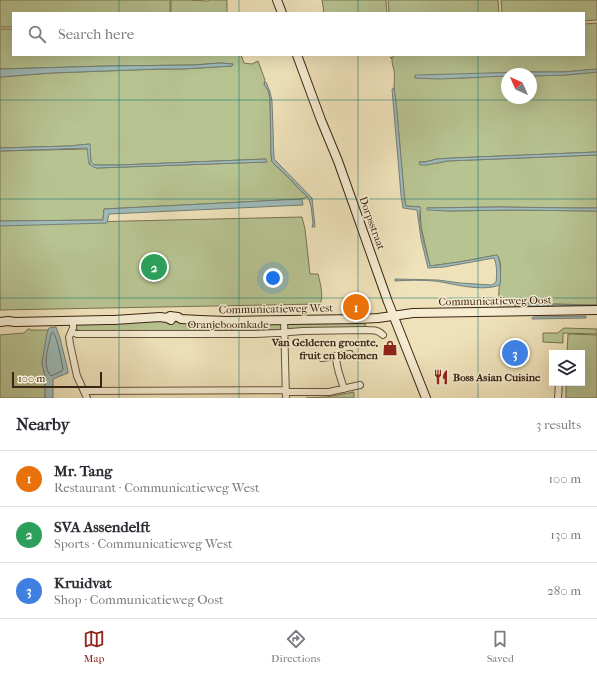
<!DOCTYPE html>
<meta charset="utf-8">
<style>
body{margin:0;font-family:"IM FELL French Canon",serif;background:#f7f7f7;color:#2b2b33}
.controls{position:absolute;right:12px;bottom:12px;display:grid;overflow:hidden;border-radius:0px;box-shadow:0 4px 16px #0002}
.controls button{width:36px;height:36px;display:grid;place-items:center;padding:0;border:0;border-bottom:1px solid #e1e1e2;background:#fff;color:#2b2b33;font:20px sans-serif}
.compass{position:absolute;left:501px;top:68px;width:36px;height:36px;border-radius:50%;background:#fff;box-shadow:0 4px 16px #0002;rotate:315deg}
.scale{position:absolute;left:12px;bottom:10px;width:90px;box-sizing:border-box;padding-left:4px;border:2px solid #3b2411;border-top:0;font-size:11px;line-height:14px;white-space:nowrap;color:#3b2411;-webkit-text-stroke:3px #f5ecd2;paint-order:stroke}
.you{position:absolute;left:273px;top:278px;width:14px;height:14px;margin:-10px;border:3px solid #fff;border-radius:50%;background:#1a73e8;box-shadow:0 0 0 6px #1a73e833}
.badge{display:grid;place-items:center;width:26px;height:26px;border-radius:50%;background:#8f2418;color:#fff;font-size:13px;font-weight:700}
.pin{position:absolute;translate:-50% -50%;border:2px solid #fff;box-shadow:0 1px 4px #0006}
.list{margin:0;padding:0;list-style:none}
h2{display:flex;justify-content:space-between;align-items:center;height:52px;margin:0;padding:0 16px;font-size:17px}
h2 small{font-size:13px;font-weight:400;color:#7c7c81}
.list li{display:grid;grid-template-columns:26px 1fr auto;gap:12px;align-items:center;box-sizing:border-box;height:56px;padding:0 16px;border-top:1px solid #e1e1e2}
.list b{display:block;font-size:15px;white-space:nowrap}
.list p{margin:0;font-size:13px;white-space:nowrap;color:#7c7c81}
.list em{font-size:13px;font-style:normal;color:#7c7c81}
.icon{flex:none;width:22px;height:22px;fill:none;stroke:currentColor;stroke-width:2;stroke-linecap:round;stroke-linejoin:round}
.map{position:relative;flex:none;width:597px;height:398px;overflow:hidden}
.search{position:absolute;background:#fff;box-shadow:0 4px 16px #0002;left:12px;right:12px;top:12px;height:44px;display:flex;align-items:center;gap:10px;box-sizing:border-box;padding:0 14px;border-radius:0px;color:#7c7c81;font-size:15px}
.sheet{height:220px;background:#fff}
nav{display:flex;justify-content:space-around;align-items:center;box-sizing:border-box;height:56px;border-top:1px solid #e1e1e2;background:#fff;font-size:11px;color:#7c7c81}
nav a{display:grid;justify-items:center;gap:2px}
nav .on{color:#8f2418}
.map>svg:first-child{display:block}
.green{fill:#b7c391;stroke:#797451}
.water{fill:#9ebbba;stroke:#767f76}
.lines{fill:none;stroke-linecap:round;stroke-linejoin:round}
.shore{stroke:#6c7066;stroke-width:1}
.street-casing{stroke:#68543b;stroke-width:8}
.secondary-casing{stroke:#3b2411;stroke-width:10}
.street{stroke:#f5ecd2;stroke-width:6}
.secondary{stroke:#f5ecd2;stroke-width:8}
.grid{fill:none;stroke:#0f766e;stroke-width:1;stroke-opacity:0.55}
.labels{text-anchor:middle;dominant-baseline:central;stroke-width:3;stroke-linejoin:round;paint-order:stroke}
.street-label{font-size:11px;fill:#3b2411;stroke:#f5ecd2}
.poi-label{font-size:11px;font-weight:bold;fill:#3b2411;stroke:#f5ecd2;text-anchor:end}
</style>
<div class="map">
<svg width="597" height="398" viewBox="0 0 597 398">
<rect width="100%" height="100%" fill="#efe2ba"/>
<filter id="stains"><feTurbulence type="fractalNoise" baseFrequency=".005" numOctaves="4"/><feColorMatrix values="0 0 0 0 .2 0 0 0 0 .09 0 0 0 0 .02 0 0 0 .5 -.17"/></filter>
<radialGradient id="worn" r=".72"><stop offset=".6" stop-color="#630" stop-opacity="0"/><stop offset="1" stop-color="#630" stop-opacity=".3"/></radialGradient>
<path class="green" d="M0,0h199h-7l16,1 1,-1h18v13h-56v-12h-1v12h-157v14h-13z
M322,0h64l1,13h-63z
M388,0h110l1,13h-110z
M501,0h96v20l-13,1v-8h-82z
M597,23v46l-33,3h-37l-112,4v2h48l31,-2h13v22h24v-22l35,-1 31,-3v80l-144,6 -16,1 -12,3h-6l19,1 9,-2 150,-6v53h-25l-75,-1 -70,1 21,3 64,-1 85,1v94l-46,-1 -5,2 -15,-2 -16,4h-15c0,-6 -2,-13 -1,-19 1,-10 4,-27 -2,-34l-38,7 -29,4 -9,-40 -1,-19 -14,-1 -1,-3c-4,-38 -6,-76 -11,-114 0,-6 1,-12 0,-19 -1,-4 -2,-6 -2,-11l-2,-2 3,1v-3h191v-31z
M0,29h13v26h228l3,8 8,1 6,-3 7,19 -1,4 4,6 2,8 1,56 1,8 18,17 10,11 8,7 -6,2 -198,10 -1,11 -103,1v-70l88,-2 1,15 8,4 169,-6v-3l-146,6h-26l-3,-3 -2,-18 -19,2 -70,2v-71l51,-4 108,-4h23l50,-3 1,-2 -14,-1 -24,2 -87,1 -108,3z
M302,217l3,12 5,45h8c2,8 6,23 2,30l-320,6v-86z
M148,320l78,3 55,1v5l-2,1 -199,1 -4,-2v-5z
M362,322l4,3 -5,4 -71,1 -3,-4 1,-3z
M564,328l33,1v5l-34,-1v10l-20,-1v-9h15l2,-2z
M28,329h2v1h18l-6,33 3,13v22h-45v-63l24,-2z
M568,334l29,1v63h-31v-15h16v-30h-15z
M354,392v6h-48l20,-1z"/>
<path class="water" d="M219,63l14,1 -1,2 -50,3h-23l-108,4 -51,4v-8l108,-3 87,-1z
M597,69v3l-31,3 -35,1v-2h-24v2l-67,3 -25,-1v-3l112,-3h37z
M266,82l4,10 2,9 2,58 38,39 3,29h-3l1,-4 -2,-17 -3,-9 -8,-7 -10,-11 -18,-17 -1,-8 -1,-56 -2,-8 -4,-6z
M394,88l2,13 9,102 1,3 14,1 1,1c-5,11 6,46 9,58l29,-4 38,-7c4,6 4,22 3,30 -19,7 -45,-1 -65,-4 -14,-1 -27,-1 -40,0v-2l43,1 22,3 32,2 4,-3c1,-7 1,-18 -2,-24l-50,9 -16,1 -7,-29 -4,-29 -14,-2 -2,-13 -9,-106z
M90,144l1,18 3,3h26l146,-6 1,3 -171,6c-10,-3 -7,-10 -9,-20l-87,3v-3l70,-2z
M597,152v3l-150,6 -20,4h-7l-1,-3h6l12,-3 16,-1z
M302,199l1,6 -194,9 -2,9 -107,3v-5l103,-1 1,-11z
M497,207l75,1h25v3l-85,-1 -64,1 -21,-1v-2z
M531,303l12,1 3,2 5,-2 46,1v1l-43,-1c-7,3 -13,1 -20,1 -6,0 -13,0 -19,2v-3z
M586,316v2l-54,1v-1l2,-1z
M56,327l4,11 8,33v2l-13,5 -2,2v18h-8v-22l-3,-13 5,-30 2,-5z"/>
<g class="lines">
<path class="shore" d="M53,332c5,7 8,28 10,37l-1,2 -11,5c-10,-11 -2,-30 0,-42z"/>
<g class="street-casing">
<path id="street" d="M73,320v8l-4,9 1,7 7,32 10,22
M284,320l2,78
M72,332l5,2h178l22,-1 26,-2 63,-1c8,1 11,-1 17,5
M322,358l14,-2
M344,389c-3,-11 -8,-21 -8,-33l14,-2
M84,391l201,-1
M286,392h43l31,-7
M558,398l1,-15"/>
</g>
<g class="secondary-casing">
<path id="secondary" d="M277,0l5,13
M297,55l24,65 17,41 50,141 38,96
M167,318l3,-2 8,1 3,2 19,1 27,1 132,-2 19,-1 35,-5 184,-3
M0,322l8,-1 7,1 92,-2h7l46,-3 7,1 4,2"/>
</g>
<use href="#street" class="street"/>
<use href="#secondary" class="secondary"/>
</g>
<path class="grid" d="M119,0v13M239,0v13M358,0v13M478,0v13M119,55v343M239,55v343M358,55v343M478,55v343M0,100h597M0,199h597M0,298h597"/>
<defs>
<g id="shop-bare" transform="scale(1.2)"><path d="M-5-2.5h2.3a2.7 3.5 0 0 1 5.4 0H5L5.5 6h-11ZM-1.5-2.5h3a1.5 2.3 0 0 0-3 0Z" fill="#8f2418" stroke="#f5ecd2" stroke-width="2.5" paint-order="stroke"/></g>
<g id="restaurant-bare" transform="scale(1.2)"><path d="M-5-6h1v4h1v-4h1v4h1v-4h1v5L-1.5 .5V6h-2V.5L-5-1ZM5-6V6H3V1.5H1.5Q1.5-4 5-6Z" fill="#8f2418" stroke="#f5ecd2" stroke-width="2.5" paint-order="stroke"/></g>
</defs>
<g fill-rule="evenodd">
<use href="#shop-bare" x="390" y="348"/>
<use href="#restaurant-bare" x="441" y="377"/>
</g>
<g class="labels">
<g class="street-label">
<text transform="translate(372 223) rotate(70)">Dorpsstraat</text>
<text transform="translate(495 301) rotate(-1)">Communicatieweg Oost</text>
<text transform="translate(276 309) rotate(-1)">Communicatieweg West</text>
<text x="228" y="324">Oranjeboomkade</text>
</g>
<g class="poi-label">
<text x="378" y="342">Van Gelderen groente,<tspan x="378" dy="13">fruit en bloemen</tspan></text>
<text x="453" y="377" text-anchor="start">Boss Asian Cuisine</text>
</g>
</g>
<rect width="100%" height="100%" filter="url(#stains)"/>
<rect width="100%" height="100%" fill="url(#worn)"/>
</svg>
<div class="controls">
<button><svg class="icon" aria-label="layers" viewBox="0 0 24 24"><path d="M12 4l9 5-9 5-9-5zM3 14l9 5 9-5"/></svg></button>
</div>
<svg class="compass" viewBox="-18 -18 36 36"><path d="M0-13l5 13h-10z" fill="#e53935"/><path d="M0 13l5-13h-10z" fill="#7c7c81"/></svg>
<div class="scale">100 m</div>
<div class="you"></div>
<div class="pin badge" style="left:356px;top:307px;background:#e8710a">1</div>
<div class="pin badge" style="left:154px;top:267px;background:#2e9e5b">2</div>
<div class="pin badge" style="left:515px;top:353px;background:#3f7fe0">3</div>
<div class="search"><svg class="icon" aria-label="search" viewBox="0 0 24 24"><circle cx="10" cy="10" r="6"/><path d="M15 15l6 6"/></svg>Search here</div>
</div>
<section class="sheet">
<h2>Nearby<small>3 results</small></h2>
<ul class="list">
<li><span class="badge" style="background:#e8710a">1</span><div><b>Mr. Tang</b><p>Restaurant · Communicatieweg West</p></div><em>100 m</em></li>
<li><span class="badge" style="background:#2e9e5b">2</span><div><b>SVA Assendelft</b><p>Sports · Communicatieweg West</p></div><em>130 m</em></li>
<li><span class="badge" style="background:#3f7fe0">3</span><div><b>Kruidvat</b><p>Shop · Communicatieweg Oost</p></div><em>280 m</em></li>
</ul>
</section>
<nav>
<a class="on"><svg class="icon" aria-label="map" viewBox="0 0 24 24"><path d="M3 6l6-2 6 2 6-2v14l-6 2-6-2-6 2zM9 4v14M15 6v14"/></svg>Map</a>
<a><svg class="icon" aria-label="directions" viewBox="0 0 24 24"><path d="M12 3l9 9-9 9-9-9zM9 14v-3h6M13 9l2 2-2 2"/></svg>Directions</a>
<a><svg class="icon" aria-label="saved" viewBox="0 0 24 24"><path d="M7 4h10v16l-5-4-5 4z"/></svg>Saved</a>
</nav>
